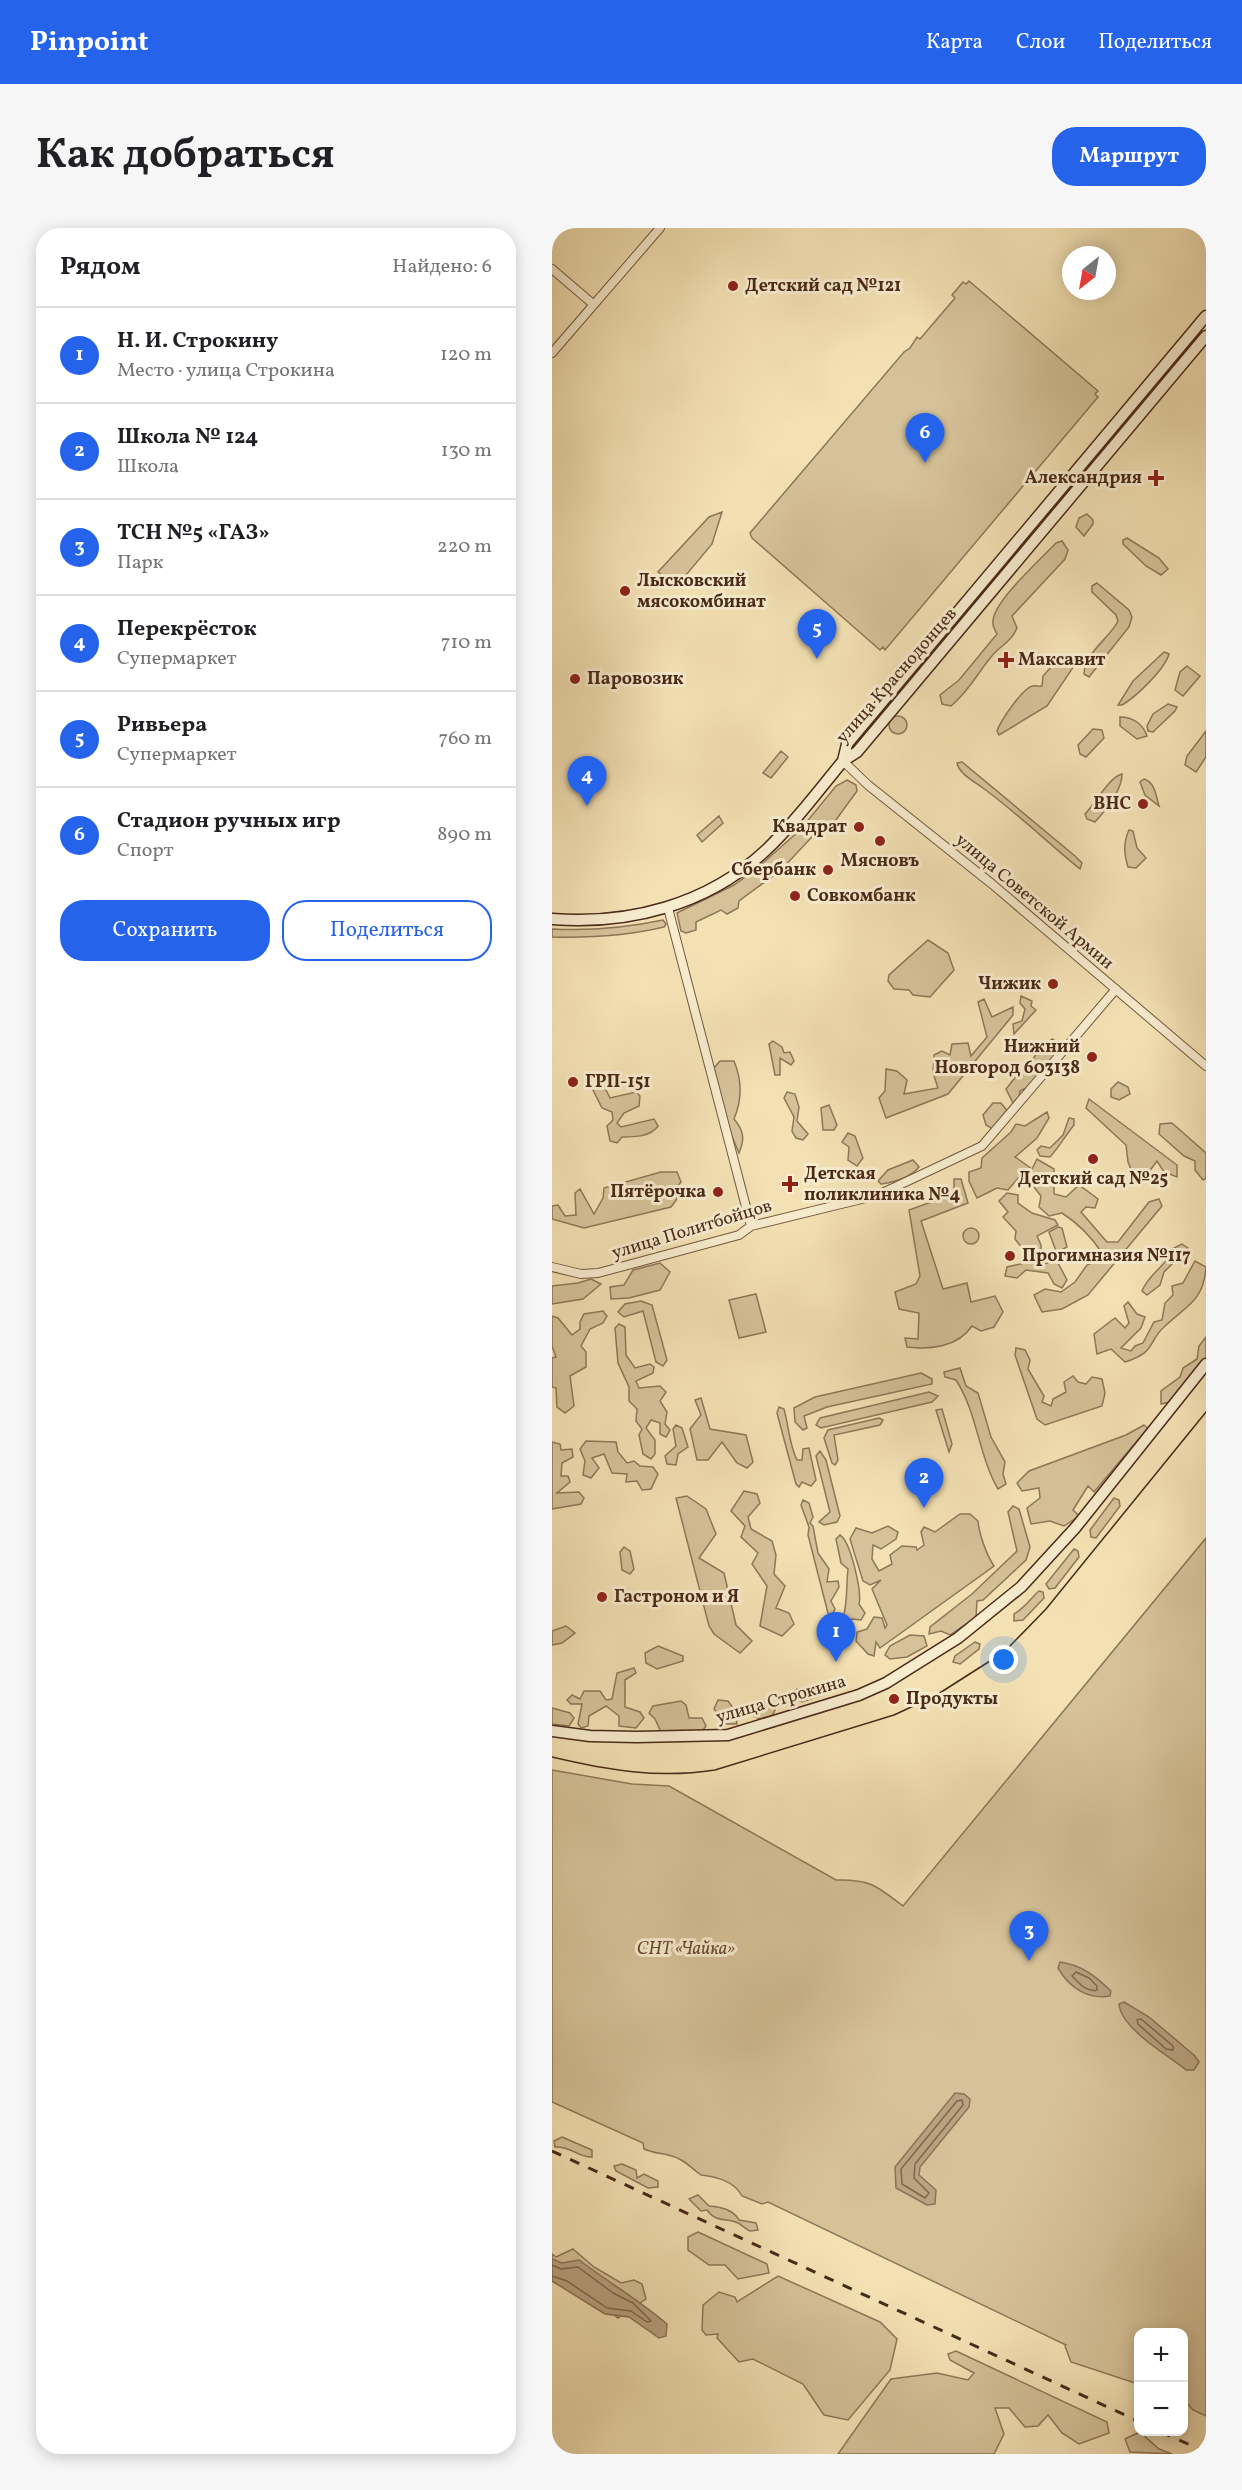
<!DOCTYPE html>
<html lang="ru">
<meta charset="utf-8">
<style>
body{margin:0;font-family:Vollkorn,serif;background:#f6f6f6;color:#202124}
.controls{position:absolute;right:18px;bottom:18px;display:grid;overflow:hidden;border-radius:12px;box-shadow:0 3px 15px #0003}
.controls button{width:54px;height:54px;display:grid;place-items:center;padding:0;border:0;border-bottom:2px solid #e0e0e0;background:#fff;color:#202124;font:30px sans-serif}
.compass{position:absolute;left:510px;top:18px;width:54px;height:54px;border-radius:50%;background:#fff;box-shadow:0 3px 15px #0003;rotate:211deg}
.you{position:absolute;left:452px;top:1432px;width:21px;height:21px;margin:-15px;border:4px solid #fff;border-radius:50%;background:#1a73e8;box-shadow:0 0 0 9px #1a73e833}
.badge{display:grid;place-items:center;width:39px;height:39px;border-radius:50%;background:#2563eb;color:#fff;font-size:20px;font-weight:700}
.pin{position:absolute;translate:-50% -50px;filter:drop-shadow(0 2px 3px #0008)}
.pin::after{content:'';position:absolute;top:32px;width:21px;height:18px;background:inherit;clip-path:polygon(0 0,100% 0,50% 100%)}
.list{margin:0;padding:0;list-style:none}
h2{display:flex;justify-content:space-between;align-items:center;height:78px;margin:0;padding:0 24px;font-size:26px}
h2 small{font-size:20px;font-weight:400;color:#757577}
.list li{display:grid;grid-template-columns:39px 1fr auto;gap:18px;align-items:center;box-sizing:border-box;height:96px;padding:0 24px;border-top:2px solid #e0e0e0}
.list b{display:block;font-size:22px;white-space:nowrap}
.list p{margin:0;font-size:20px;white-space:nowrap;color:#757577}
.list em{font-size:20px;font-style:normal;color:#757577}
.actions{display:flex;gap:12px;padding:18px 24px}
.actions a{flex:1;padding:14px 0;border:2px solid #2563eb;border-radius:24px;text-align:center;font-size:21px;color:#2563eb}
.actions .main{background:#2563eb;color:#fff}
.map{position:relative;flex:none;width:654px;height:2226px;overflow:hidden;border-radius:24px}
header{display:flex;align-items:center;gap:36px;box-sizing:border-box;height:84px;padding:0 30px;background:#2563eb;color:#fff}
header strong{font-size:28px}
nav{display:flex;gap:33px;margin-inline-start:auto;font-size:21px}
.intro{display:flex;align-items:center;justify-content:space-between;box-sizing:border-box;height:144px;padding:0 36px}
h1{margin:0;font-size:42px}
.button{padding:15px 27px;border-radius:24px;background:#2563eb;color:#fff;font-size:21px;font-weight:700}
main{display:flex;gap:36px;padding:0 36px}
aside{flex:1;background:#fff;border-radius:24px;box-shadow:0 3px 15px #0003}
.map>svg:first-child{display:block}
.green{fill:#d6c299;stroke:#907658;stroke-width:1.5}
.water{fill:#b9a27f;stroke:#8c7256;stroke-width:1.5}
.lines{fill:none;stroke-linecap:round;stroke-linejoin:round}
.shore{stroke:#81664c;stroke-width:1.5}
.street-casing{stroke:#74573f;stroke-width:10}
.secondary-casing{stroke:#492918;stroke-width:13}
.street{stroke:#f7ecce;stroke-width:8}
.secondary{stroke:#f7ecce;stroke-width:10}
.tram{stroke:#492918;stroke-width:1.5}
.rail{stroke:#492918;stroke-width:3;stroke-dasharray:10 10;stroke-linecap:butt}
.poi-dot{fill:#8f2418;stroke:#f7ecce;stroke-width:2}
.labels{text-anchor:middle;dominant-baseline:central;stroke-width:6;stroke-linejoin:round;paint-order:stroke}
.poi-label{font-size:18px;font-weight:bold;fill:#492918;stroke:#f7ecce;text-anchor:start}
.street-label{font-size:18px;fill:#492918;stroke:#f7ecce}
.park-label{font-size:18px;font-style:italic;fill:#654832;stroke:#f7ecce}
</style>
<header>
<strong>Pinpoint</strong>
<nav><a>Карта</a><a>Слои</a><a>Поделиться</a></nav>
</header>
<div class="intro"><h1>Как добраться</h1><a class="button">Маршрут</a></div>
<main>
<aside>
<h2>Рядом<small>Найдено: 6</small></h2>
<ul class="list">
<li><span class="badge">1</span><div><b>Н. И. Строкину</b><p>Место · улица Строкина</p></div><em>120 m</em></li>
<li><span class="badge">2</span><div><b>Школа № 124</b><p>Школа</p></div><em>130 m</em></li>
<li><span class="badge">3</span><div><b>ТСН №5 «ГАЗ»</b><p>Парк</p></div><em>220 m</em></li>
<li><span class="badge">4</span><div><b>Перекрёсток</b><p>Супермаркет</p></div><em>710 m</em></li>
<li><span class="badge">5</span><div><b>Ривьера</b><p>Супермаркет</p></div><em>760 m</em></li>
<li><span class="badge">6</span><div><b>Стадион ручных игр</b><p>Спорт</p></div><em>890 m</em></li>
</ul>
<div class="actions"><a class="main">Сохранить</a><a>Поделиться</a></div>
</aside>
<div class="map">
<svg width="654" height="2226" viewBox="0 0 654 2226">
<rect width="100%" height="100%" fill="#f3e1b4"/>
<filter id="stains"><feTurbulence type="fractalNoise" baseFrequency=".00333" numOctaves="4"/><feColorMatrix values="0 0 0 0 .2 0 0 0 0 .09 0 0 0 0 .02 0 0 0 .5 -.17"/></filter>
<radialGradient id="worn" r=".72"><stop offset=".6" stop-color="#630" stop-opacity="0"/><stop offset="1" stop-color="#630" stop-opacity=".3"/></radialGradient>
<path class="green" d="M417,53l129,110 -3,3 3,3 -213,253 -2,-3 -3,3 -128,-112 -2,-5 154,-181 6,-4 7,-11 3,2 35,-41 -3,-3 11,-13 3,2z
M170,284l-10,32 -36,43 -18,-15 51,-55z
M535,286l6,6v4l-9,12 -8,-9 3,-9z
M575,310l32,20 9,11 -7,6 -15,-9 -23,-22v-4z
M510,313l6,9 -3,9 -53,57 5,12c-5,13 -17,18 -26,29 -14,17 -22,34 -40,49l-9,-2 -2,-9 19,-15 38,-46c-2,-4 -5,-8 -4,-13 1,-20 48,-62 63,-78z
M545,355l32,27 3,7 -3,10 -40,50 -5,-3c1,-22 25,-35 34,-53l-2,-6 -24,-23v-6z
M612,424l5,2c-4,15 -33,43 -47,51h-4l15,-24z
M500,438h22l-27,40 -48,29 -2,-4c3,-9 26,-44 36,-45 3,-1 6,1 9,0l1,-10z
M635,438l13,10 -17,20 -8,-6 5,-18z
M616,476l9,3 -2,4 -22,21 -5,-1 -1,-5 6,-12z
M337 497a9 9 0 1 1 18 0a9 9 0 1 1-18 0Z
M568,489c13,0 23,7 27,19l-10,3 -17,-13z
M541,501l9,1 2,8 -18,19 -6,-3 -2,-9z
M654,503v26l-10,15 -11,-7 2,-9z
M229,523l7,6 -17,21 -8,-5z
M410,534l113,94 7,7 -2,6c-33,-27 -63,-56 -97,-81 -8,-6 -24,-14 -26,-25z
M570,546c0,17 -16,36 -27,48l-8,-3 -2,-5c11,-11 24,-37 37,-40z
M592,551c11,3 12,17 15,27l-14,-11 -5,-13z
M295,552l9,5 1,6 -24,33 -8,-1 -44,47 -42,31 -1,7 -11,6 -6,-4 -25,12v8l-10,3 -5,-2 -4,-18 57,-28 21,-15 45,-40 36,-44z
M167,588l4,7 -21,19 -5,-7z
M577,602l4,1 4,17 9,10 -10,10 -8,-1c-4,-13 -5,-24 1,-37z
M111,692l3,4 -2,3c-38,9 -73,11 -112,10v-8c39,2 73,-1 111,-9z
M376,712l20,13 6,17 -24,27 -17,-2 -4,-5 -15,-1 -6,-8 1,-6z
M469,768l11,5 -1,5 5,4 -22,24 -1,-10 9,-3 3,-12 -5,-6z
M432,771l8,18 21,-10v8l-65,79 -62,24 -7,-20 6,-7 1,-22 11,2 10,9 -3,14 34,-6 -5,-15 1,-18 8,-4 8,4 2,-11 16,-1 3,13 16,-19 -9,-35z
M500,811l7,4c-5,20 -20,40 -39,48l-2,12h-5l-7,-14 12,-15 7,-2 13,-21z
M221,813l9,6 2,6 6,-1 4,9 -3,4 -11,-7v17h-5l-6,-31z
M168,833h14c8,19 8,39 0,58 10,12 11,20 5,34l-11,-26 -14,-59z
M566,854l10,5 2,7 -11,6 -8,-3v-8z
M46,855l5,1 7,14 26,-6 4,4 -1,10 -15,7 -7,10 4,4 33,-8 4,7c-8,11 -23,11 -36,11l-5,6 -7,-2 -3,-15 6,-6 -1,-8 -10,-4 -9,-18z
M235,864l8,2 4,13 -2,14 11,13 -5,6 -7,-2 -4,-7 2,-14 -10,-19z
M537,871l88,66v12l-13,-5 -7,-11 -11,15 -13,-2 -5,-12 -2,-17 -40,-37z
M441,875h8l7,9 -13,18 -9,-5 -3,-10z
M277,877l8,20 -3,5h-11l-2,-22z
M495,884l2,6 -12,20 -22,19 17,12 5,-10 17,10v25l12,3 13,-12 19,14 -3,9 -9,-1 -5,5 26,30h11l31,-40 10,-3 3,7 -74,89 -26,14 -20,3 -8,-17 11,-6 16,3 14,-10 12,-17 10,-4 5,-8c-11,-17 -23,-29 -40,-40l-13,3 -10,-9 2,-11 -7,-9 -14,-11 -12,14 -11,-2 -20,10 -8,-17v-9l12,-4 1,-10 29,-26 5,-8 9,2z
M517,890l5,1v6c-9,11 -14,21 -24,32l-10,-1 -3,-6 4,-4 9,2 13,-13z
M620,895l34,30v25l-3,2 -8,-10v-9l-11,-5 -25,-22 1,-10z
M296,905l7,3 8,22 -6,8 -9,-6 1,-13 -7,-5z
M361,932l6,7c-9,11 -24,15 -38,17l-3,-3 10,-11z
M109,944h16l4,10 -5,6 1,11 -6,8 -87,21 -32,-9v-13l6,-1 7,11 11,-1 -1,-22 5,-4 14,25 9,-16 1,-10z
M402,951h7l7,24 -47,18 22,68 24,-6 4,19 24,-6 8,16 -9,15 -13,4 -9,-5c-14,21 -42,24 -65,21l-2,-9 13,1 1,-26 -20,-4 -4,-17 21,-8 4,-8 -11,-66 45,-16z
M455,965l11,2v8l14,10 23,7 3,5 -21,11 4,9v19l16,-3 10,19 -5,8 -8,-4 -6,-11 -22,-3 -9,8 -12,-2 2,-9 18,-4 1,-10 -11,-14 1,-8 -13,-14 5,-5 -9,-11z
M506,999l4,1 5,19 -9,5 -2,-1 -7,-19z
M411 1008a8 8 0 1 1 16 0a8 8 0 1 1-16 0Z
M630,1016l6,4 -24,24 -4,13 -13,10 -5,-4c7,-18 25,-25 32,-43z
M643,1033l11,6c-2,34 -20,39 -41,59 -18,16 -8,26 -40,36l-14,-13 -14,5 -3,-20 21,-16 10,10 4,-5 -5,-17 4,-4 9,12 8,3 -4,11 -20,20 10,3 4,-5 8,-3 11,-21 8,-2 3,-17 8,-8 -1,-9 11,-3z
M108,1035l10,9 -10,18 -31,8 -18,1 -1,-12 14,-2 9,-15z
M39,1051l10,5 -18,15 -31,5v-18l26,-3z
M204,1066l10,38 -27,6 -10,-38z
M89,1073l11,4 15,55 -4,6 -7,-4 -13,-51 -19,6 -6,-5 7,-8z
M51,1083l4,5 -4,7 -13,6 -9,17 5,6v15l-16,9 4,30 -9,7 -8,-6 -1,-19 -4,-1v-29l4,-1 -4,-11v-30l6,2 14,17 8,-6v-7l4,-8z
M67,1096l6,3 1,28 9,13 15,-4 4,3 -1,6 -17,8 3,7 21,-2 6,6 -6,9 7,11 -2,12 5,6 -4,7 -6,-3v-11l-9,-3 -5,8 9,12v14l-4,5 -8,-5 -4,-19 3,-6 -6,-8 1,-12 -8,-8v-14l-11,-24 -3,-35z
M654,1109v24l-32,40 -13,3v-13l19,-14 3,-9 14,-9 2,-13z
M464,1120l9,2 5,10 -2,9 16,27 -2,6 9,4 2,-7 13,-7 -2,-10 9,-6 5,6 8,2 6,-7 10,2 3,14 -3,13 -57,19 -8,-6 -22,-64z
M408,1140l6,18 12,7 13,44 14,25 -2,12 3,10 -8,5c-19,-32 -21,-77 -42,-109l-11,-3 -1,-5z
M369,1145l11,6v5l-105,23 -23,9 3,12 -4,2 -8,-8 -1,-14 21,-11z
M377,1164l9,4 -6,6 -111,26 -5,-3 4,-7z
M149,1170l9,31 36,6 7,27 -6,6 -10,-5 -15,-21 -14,18h-11l-7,-31 11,-14 -6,-15z
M227,1179l5,2c5,18 5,35 13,51h5l1,-11 6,-1 7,32 -5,6 -9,-4 -3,5 -3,-3 -19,-71z
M390,1181l10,35 -3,8 -13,-42z
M327,1190l4,2 -3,5 -46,10 4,25 -3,5 -3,-2 -8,-25 4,-8z
M124,1197l6,3 6,19 -10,7 -2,11 -9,-1 -2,-8 11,-10 -3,-17z
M592,1197l4,3 -54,64 -6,-6 -15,24 6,6 -15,10 -14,-5 -19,3 -4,-16 13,-10 -1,-10 -17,3 -5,-8 12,-12 97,-36z
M34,1213l30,1 2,10 9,11 7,-2 6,5 13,1 5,7 -7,15 -9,1 -5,-9 -11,1 1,-8 -15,-1 -8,-19 -12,4 7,10 -8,10 -8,-3 2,-14 -5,-12z
M0,1214l8,2 1,6 11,-1 1,8 -11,6 -1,13h7l2,6 -13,11 22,-1 5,6 -3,6 -29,5z
M268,1223l6,9 14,56 -3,6 -13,3 -5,-3 11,-10 -14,-56z
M192,1263l13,3 3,9 -12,14 3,12 21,12 4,14 -2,19 11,12 -9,22 13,5 5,11 -12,12 -22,-10 7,-40 -15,-22 6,-11 -17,-16 4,-11 -14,-15z
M135,1268l19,13 10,25 -17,24 25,15 12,52 16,16 -12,12 -26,-19 -5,-8 -33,-128z
M562,1270l5,2 1,6 -24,32 -5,-1 -1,-7z
M251,1272l6,3 4,14 -3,6 3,3 5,27 11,16 -2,13 11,-1 1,6 -8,14 4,8 -3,6 7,8 -3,5 -5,-3 -23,-90 1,-8 -8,-22z
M461,1278l6,3 11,38 -4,13 -43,40 -6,1 -1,16 -26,18 -9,-4 -12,3 1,-7 42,-33 45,-43 -9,-39z
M408,1286h10l8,7c1,13 9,35 16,45l-114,82 -4,-6 -2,14 -6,-2 -12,-13 1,-9 10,-3 7,-12 8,1 3,10 2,-3 -15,-36 9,-9 -11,5 -7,-4 -13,-42 6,-11 16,5 16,-7 10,6 -2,7 -15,10 -8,-4 -1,14 7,12 13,-7 -2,-9 12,-9 14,1 1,3 7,-5 -3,-13 3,-5 11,5z
M288,1307c11,7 22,57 19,69l6,9 -4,7 -9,-1 -5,4 -4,-5c5,-17 3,-32 5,-49l-7,-6 -5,-24z
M654,1310v878l-13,-6 -9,-10v-68h-46v52l-67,-22 -6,-16 1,-1 -298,-143 -6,2 -20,-8c-8,-15 -25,-19 -41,-21 -11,-8 -18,-17 -33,-20 -9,-2 -15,-2 -24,-6l-1,-6 -91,-41v-332l80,14 37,2 167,94c34,-1 41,6 67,26z
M72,1319l6,4 4,18 -4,5 -8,-4 -2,-18z
M522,1321l4,2 1,6 -24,31 -6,1 -3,-5z
M487,1363l4,1 1,6 -21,22 -9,1v-7c12,-7 16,-15 25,-23z
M14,1398l9,7 -13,10 -10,2v-14z
M358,1407l14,1 3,10 -20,11 -17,2 -5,-4 5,-9z
M423,1414l5,2 -1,5 -19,15 -7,-2 2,-6z
M106,1418l25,10v5l-26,8 -11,-6 -1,-10z
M82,1440l2,5 -11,7v27l15,5 4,6 -8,10 -17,-2v-10l-13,-10 -17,10 -1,10 -7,2 -3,-4 4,-20h-11l-4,-4 5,-5 8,4 4,-8h16l6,9 6,-1 5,-26z
M267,1458l4,3 -3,7 -18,6 -9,-5 4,-8z
M166,1472l10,1 8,11 1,12h-11l-12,-15z
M129,1473l5,4 3,13h13l4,8 -5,7 -39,1 -7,-15 -6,-6 4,-7z
M216,1473l9,5 -5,10 -13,3 -5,-3v-10z
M0,1480l18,5 4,5 -5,8 -17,-2z
M10,1909l30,13v7c-13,1 -21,-11 -37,-10l-1,-6z
M70,1936l14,6 1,8 7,-4 14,7v6l-10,1 -32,-17 -2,-5z
M146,1967l11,11c11,1 24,3 30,14l17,3 2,7 -8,1c-5,-2 -8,-6 -12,-8 -11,-6 -21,1 -31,-13l-6,1 -12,-12z
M146,2004l69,32 2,9 -31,6 -13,-14h-16l-21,-15v-13z
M21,2021l21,18 27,16 13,-3 8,4 4,15 -28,19 -66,-53v-11l4,3z
M226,2048l102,46 17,17 -7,31 -42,50 -24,-5 -21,-31 -50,-25 -14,3 -22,-24 1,-4 -12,1 -4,-5 1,-25 16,-13 16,5 2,5z
M404,2123l151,71 2,11 -30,11 -17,-11 -14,-18 -10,11 -13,1 -16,-19h-14l9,26 -10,20h-156l53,-75 46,-6 31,7 6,-7 -24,-13 -2,-6z
M588,2204l19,17 13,5 -42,-2 -5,-13z"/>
<path class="water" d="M508,1734c22,3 35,14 51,29l-1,5c-23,4 -41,-9 -52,-28z
M572,1774l25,15 46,39 4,6 -5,8h-8c-18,-15 -65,-41 -67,-66z
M403,1865l9,1 6,5 -1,8 -49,60 -1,8 17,15 -1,14 -8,1 -31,-17 -1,-21z
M0,2031l10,4 17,-3c29,22 60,40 88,64l-1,12 -7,2 -30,-21 -24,-3 -53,-33z"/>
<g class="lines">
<path class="shore" d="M524,1744l13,6 8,8v4c-10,3 -18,-7 -25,-14z
M589,1791l32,27v4l-7,-1 -28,-25 -1,-4z
M410,1872l1,5 -48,59 -1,14 15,15 -4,5 -23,-14 -1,-15 56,-68z
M0,2037l9,4 17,-2 35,26 20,10 18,18 -4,1 -16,-11 -24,-3 -40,-27 -15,-5"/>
<g class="street-casing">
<path id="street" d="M0,41l41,35
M0,125l108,-125
M291,533l25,24 124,99 214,182
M116,680l83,318
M0,1039l29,7 17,-1 141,-38 12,-9 127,-31 104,-49 134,-157"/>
</g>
<g class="secondary-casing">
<path id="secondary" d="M291,533l4,-17 359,-428
M0,691c77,6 155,-14 213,-68 29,-27 53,-60 78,-90l14,-9 349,-416
M0,1503l38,5 47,1 91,-2 131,-40 27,-12 72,-45 63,-51 55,-60 130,-163"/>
</g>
<use href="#street" class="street"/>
<use href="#secondary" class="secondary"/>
<path class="tram" d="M0,1529c55,13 106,22 163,13l179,-55 41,-19 55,-35 20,-15 36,-37 160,-197"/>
<path class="rail" d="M0,1923l586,270
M609,2204l45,20"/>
</g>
<g class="poi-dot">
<circle cx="181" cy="58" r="6"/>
<path d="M601 241h6v6h6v6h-6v6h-6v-6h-6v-6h6z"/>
<circle cx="73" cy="363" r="6"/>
<path d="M451 423h6v6h6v6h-6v6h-6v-6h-6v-6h6z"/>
<circle cx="23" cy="451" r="6"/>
<circle cx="591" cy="576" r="6"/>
<circle cx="307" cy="599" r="6"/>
<circle cx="328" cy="613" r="6"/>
<circle cx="276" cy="642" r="6"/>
<circle cx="243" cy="668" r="6"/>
<circle cx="501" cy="756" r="6"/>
<circle cx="540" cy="829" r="6"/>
<circle cx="21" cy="854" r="6"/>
<circle cx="541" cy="931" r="6"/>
<path d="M235 947h6v6h6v6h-6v6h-6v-6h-6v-6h6z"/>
<circle cx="166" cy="964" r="6"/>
<circle cx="458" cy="1028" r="6"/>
<circle cx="50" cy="1369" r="6"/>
<circle cx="342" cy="1471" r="6"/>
</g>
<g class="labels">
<g class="poi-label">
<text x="193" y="58">Детский сад №121</text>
<text x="590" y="250" text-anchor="end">Александрия</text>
<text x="85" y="353">Лысковский<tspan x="85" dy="21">мясокомбинат</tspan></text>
<text x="466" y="432">Максавит</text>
<text x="35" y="451">Паровозик</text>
<text x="579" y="576" text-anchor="end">ВНС</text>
<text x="295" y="599" text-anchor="end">Квадрат</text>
<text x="328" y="633" text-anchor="middle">Мясновъ</text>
<text x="264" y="642" text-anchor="end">Сбербанк</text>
<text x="255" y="668">Совкомбанк</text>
<text x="489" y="756" text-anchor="end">Чижик</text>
<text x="528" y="819" text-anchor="end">Нижний<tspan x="528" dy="21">Новгород 603138</tspan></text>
<text x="33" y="854">ГРП-151</text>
<text x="252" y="946">Детская<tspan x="252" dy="21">поликлиника №4</tspan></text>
<text x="541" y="951" text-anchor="middle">Детский сад №25</text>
<text x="154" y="964" text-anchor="end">Пятёрочка</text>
<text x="470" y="1028">Прогимназия №117</text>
<text x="62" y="1369">Гастроном и Я</text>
<text x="354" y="1471">Продукты</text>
</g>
<g class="street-label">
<text transform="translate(345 448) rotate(-49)">улица Краснодонцев</text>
<text transform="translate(482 674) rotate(40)">улица Советской Армии</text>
<text transform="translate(140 1002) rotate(-17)">улица Политбойцов</text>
<text transform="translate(229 1472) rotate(-16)">улица Строкина</text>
</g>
<g class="park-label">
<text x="134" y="1721">СНТ «Чайка»</text>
</g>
</g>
<rect width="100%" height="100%" filter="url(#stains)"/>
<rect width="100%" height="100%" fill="url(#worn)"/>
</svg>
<div class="controls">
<button>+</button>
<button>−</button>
</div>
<svg class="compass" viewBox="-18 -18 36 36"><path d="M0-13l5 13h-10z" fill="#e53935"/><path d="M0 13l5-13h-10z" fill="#757577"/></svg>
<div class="you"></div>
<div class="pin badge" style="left:284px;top:1434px">1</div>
<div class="pin badge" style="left:372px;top:1280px">2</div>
<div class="pin badge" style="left:477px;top:1733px">3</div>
<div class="pin badge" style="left:35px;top:578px">4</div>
<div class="pin badge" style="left:265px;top:431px">5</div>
<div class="pin badge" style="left:373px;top:235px">6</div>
</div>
</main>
